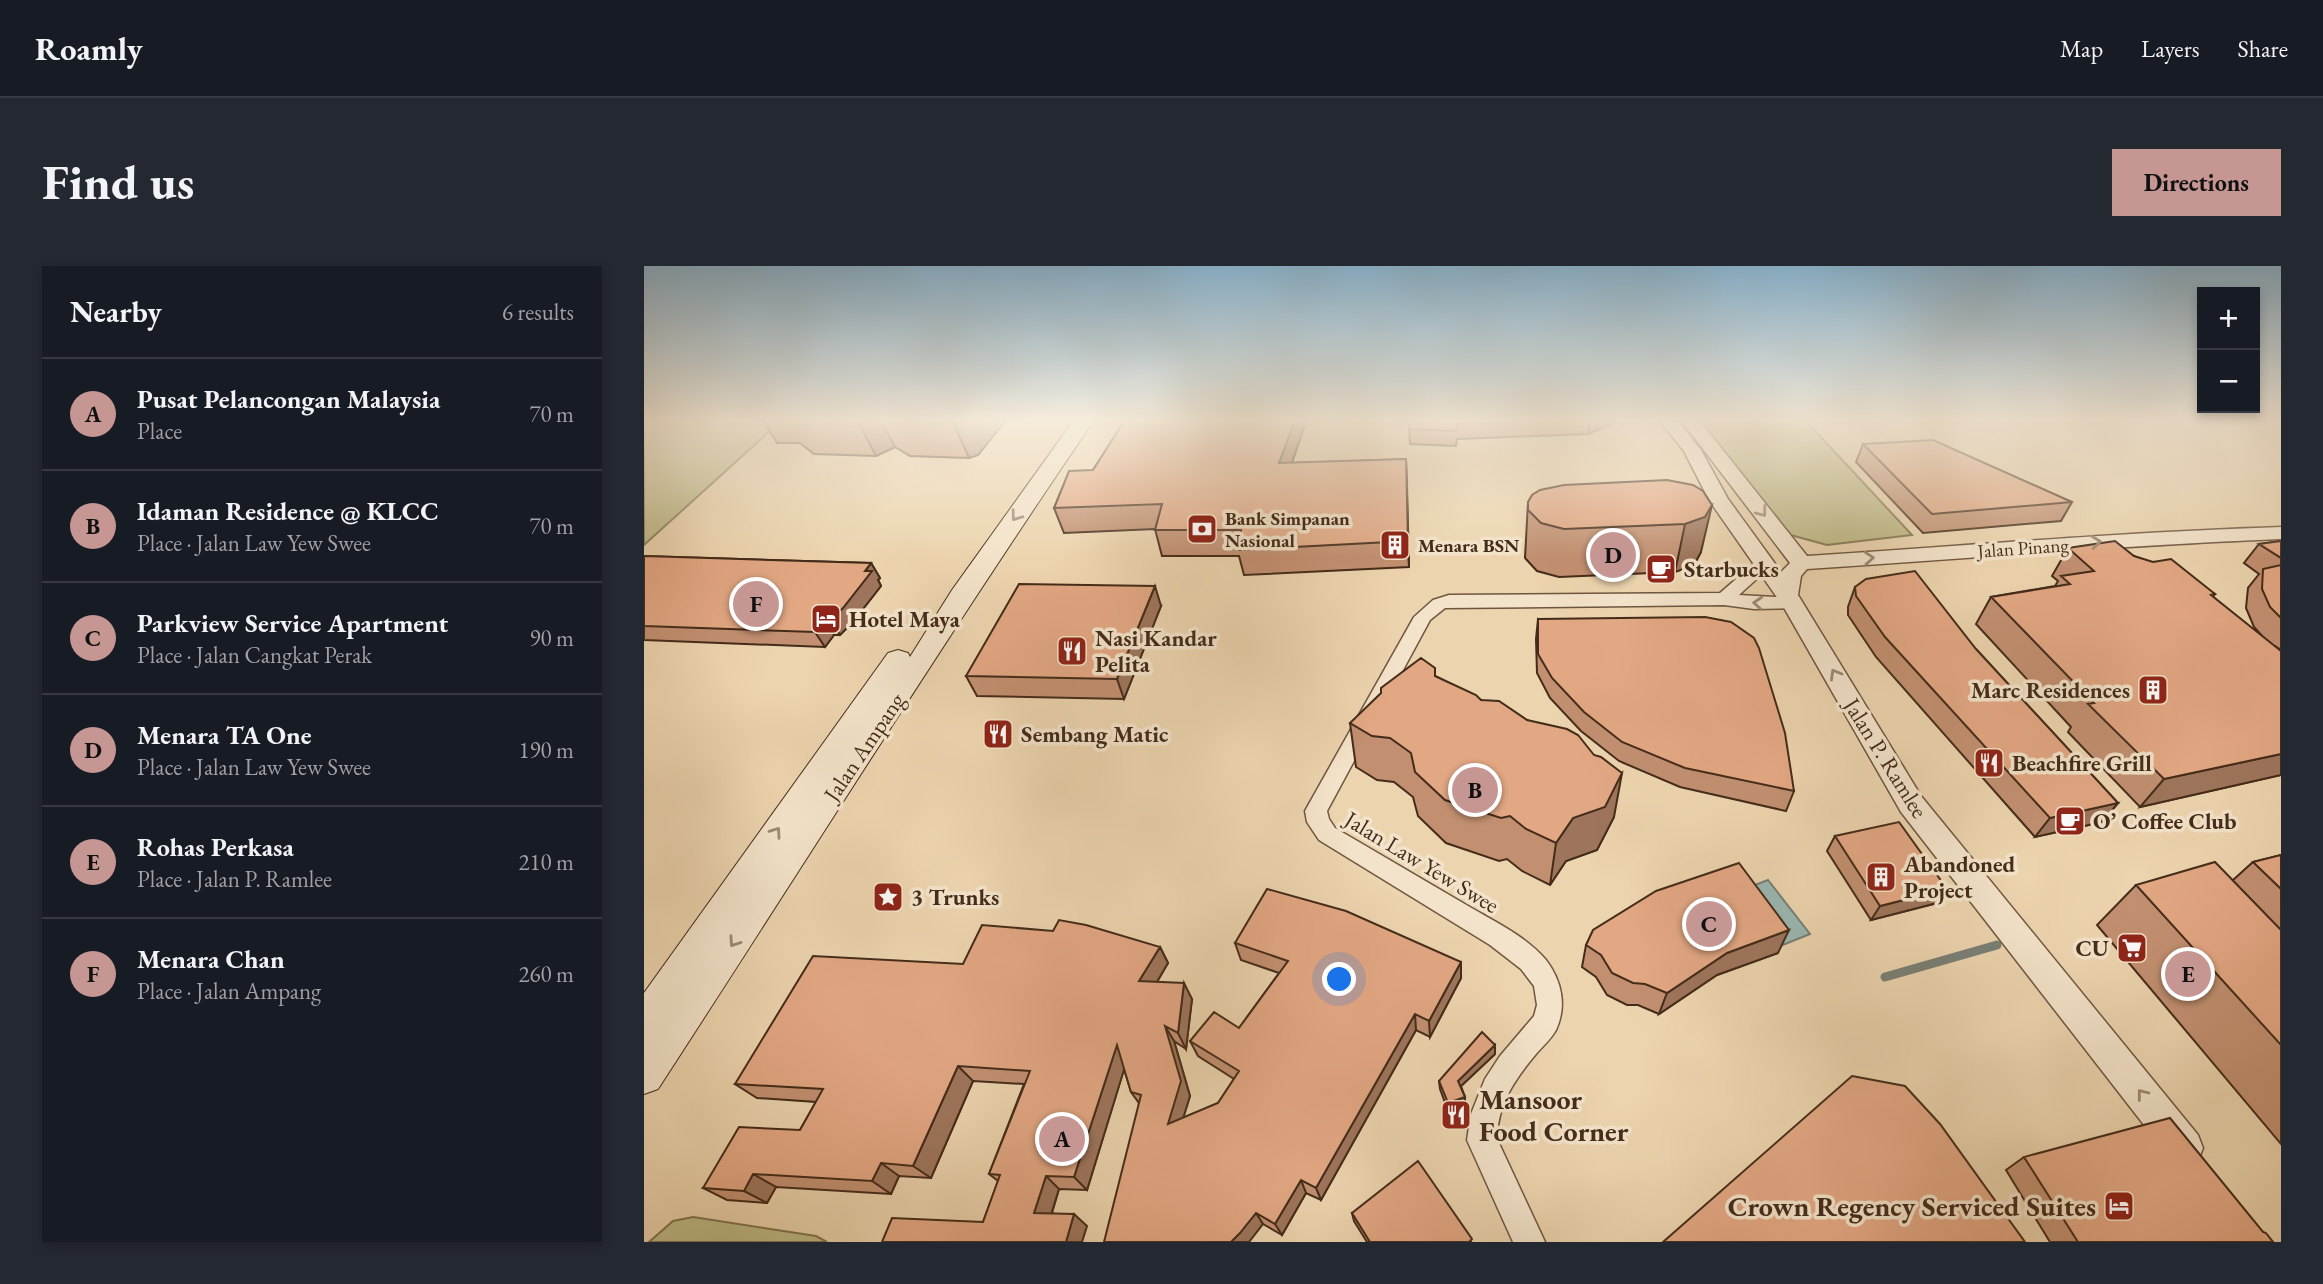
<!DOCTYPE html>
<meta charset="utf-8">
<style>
body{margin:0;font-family:"EB Garamond",serif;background:#242831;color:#f1f3f6}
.controls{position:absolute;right:21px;top:21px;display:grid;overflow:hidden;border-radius:0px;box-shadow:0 4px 10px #0003}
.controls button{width:63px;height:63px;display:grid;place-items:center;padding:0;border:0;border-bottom:2px solid #363941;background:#171b24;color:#f1f3f6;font:35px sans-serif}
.you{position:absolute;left:696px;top:714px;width:24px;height:24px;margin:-18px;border:5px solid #fff;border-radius:50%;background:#1a73e8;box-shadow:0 0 0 10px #1a73e833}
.badge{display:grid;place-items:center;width:46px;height:46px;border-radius:50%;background:#c59692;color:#111;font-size:23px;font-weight:700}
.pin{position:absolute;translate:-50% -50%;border:4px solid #fff;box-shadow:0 2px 7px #0006}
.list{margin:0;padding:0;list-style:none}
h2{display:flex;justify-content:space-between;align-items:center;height:91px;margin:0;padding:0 28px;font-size:30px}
h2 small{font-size:23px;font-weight:400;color:#9ea1a6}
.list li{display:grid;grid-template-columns:46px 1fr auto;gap:21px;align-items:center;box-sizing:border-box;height:112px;padding:0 28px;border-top:2px solid #363941}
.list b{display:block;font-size:26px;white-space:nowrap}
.list p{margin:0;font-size:23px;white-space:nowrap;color:#9ea1a6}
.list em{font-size:23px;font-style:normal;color:#9ea1a6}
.map{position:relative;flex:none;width:1637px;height:976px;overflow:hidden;border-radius:0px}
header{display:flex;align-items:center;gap:42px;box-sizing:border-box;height:98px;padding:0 35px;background:#171b24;border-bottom:2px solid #363941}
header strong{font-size:33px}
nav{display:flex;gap:38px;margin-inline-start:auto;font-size:24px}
.intro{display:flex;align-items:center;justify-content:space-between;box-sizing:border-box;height:168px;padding:0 42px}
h1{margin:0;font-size:49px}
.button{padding:18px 32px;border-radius:0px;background:#c59692;color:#111;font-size:24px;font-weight:700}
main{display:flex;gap:42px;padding:0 42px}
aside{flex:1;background:#171b24;border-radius:0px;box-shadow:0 4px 10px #0003}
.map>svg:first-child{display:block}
.green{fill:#bebb86;stroke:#817450;stroke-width:2}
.water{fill:#9ab7b2;stroke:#787f75;stroke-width:2}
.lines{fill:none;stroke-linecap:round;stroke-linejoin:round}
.stream{stroke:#787f75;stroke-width:9}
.minor-casing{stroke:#6e563f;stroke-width:3}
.tertiary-casing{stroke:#6e563f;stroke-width:3}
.secondary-casing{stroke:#442c1a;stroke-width:2}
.minor{fill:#f3e3ca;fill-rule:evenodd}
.tertiary{fill:#f3e3ca;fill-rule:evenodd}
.secondary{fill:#f3e3ca;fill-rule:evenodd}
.wall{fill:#c29071;stroke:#442c1a;stroke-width:2}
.shaded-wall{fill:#9e755c;stroke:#442c1a;stroke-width:2}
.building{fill:#e2a783;stroke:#442c1a;stroke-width:2}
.oneway{stroke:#9c8872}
.labels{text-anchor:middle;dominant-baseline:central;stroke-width:7;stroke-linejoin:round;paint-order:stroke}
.far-poi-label{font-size:19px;font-weight:bold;fill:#442c1a;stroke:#f3e3ca;text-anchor:start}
.far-street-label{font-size:19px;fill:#442c1a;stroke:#f3e3ca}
.poi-label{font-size:23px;font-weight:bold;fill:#442c1a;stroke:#f3e3ca;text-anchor:start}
.street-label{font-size:23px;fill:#442c1a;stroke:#f3e3ca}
.near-poi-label{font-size:28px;font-weight:bold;fill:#442c1a;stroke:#f3e3ca;text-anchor:start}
</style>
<header>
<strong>Roamly</strong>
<nav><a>Map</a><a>Layers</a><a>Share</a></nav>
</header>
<div class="intro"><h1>Find us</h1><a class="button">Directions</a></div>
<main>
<aside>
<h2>Nearby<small>6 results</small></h2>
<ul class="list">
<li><span class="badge">A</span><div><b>Pusat Pelancongan Malaysia</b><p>Place</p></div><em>70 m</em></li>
<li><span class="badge">B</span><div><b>Idaman Residence @ KLCC</b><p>Place · Jalan Law Yew Swee</p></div><em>70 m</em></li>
<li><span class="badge">C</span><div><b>Parkview Service Apartment</b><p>Place · Jalan Cangkat Perak</p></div><em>90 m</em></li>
<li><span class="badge">D</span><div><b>Menara TA One</b><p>Place · Jalan Law Yew Swee</p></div><em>190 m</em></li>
<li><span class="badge">E</span><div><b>Rohas Perkasa</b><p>Place · Jalan P. Ramlee</p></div><em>210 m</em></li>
<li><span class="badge">F</span><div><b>Menara Chan</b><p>Place · Jalan Ampang</p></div><em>260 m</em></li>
</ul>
</aside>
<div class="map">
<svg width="1637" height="976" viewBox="0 0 1637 976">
<rect width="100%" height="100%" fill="#ecd4ae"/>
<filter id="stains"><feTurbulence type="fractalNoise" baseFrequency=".00286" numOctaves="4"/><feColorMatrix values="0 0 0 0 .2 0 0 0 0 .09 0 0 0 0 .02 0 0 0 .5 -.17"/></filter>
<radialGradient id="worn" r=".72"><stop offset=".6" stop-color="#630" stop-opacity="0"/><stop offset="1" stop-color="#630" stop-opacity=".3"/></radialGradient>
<path class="green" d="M0,154h138l-138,125z
M1052,154l110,1 106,114 -85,10 -40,-11z
M49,951l123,19 11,6h-178l24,-21z"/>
<path class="water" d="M1124,614l42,54 -35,14 -41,-55z"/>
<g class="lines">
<path class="stream" d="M1241,711l112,-32"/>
<g class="minor-casing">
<path id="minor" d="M1119,294l9,5 -33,30 54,3 9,6 -3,4 -45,1 -30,-4 -279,3 -15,12 -103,191 2,8 6,9c43,25 85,50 128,75 28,17 62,32 83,57 16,21 21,46 10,70 -5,9 -13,16 -20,24 -21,25 -39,51 -39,85l48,103h-32l-46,-102 4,-26 14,-35 15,-23 34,-40 3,-11 -3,-19 -13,-17 -31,-24 -171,-105 -12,-18 -2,-11 109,-194 19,-17 16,-5 271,-2 37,-32z"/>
</g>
<g class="tertiary-casing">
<path id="tertiary" d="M1015,154h18l24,30 27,49 53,73 9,-9 -109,-143h18l108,136c158,-10 316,-24 474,-29v12c-158,6 -316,20 -474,30l-6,7 -3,19 123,201 277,339 5,13 -5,13 -13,5 -13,-5 -271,-349 -118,-206 -74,-106 -25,-49z"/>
</g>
<g class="secondary-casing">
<path id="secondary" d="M430,154h20c-150,220 -291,446 -436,669l-14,5v-101l244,-340 10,-3 10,3 2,4 42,-67z"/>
</g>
<use href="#minor" class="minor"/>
<use href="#tertiary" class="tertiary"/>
<use href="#secondary" class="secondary"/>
</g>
<path class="wall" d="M119,154h243l-28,35 -9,3 -59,-2 -15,-9 -19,9 -62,-2 -14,-11h-23z
M481,154h181l-14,43 114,-4 3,108 -165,8 -5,-19h-77l-7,-27 -91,4 -10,-25 39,-38z
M767,154h202l-1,4 -24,10 -131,5 -1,7 -46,-2 -1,-15z
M1219,178l209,58 -11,19 -138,12 -67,-71z
M1023,214l34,72 -7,13 -19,7 -116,5 -22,-6 -12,-13 3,-56z
M1637,275v109l-6,-4 6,5v124l-141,32 -72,-75 3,-5 -95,-103 15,-27 64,-11 3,-5 -6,-5 16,-28 66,8 81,38 -2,3 51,41 -10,-11 -8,-19 2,-20 11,-14 -15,-11 15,-19z
M0,290l227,7 9,15 -2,2 3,6 -29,37 -12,12h-6l-9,12 -181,-7z
M1211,321l121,62 142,154 -16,19 -67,15 -159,-180 -28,-42v-8z
M517,340l-37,93 -147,-3 -11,-20z
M894,353l256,172 -8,20 -106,-24 -61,-26 -38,-30 -31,-33 -13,-25 -1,-34z
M791,410l46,24 46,20 67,35 20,62 -17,33 -31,11 -16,24 -28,-14 -15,-12 -8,2 -53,-18 -28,-27 -5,-19 -19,-15 -17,-2 -21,-13 -6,-44z
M1191,570l102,67 -66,17 -44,-69z
M1637,589v289l-184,-219 39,-40 97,-5 20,-18z
M591,677l226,19v16l-31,59 -14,-7 -95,170 -15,-7 -24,42 -19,-11 -124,-121 -8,-11 -7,-23 -37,121 -28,-1 -7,24 35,13 -104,-4 15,-41 -9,-7 35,-90 -51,-3 -42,97 -32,-2 -8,18 -115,-7 -9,16 -40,-3 -24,-12 97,-58 16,-28 -59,-4 -22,-14 228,-120 197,-17 8,16 -11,19 35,17 -6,50 -12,-8 16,55 -7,22 35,-15 16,-24 -36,-23 -8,-15 49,-13 40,-55 -38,-13z
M942,679l192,8 -61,22 -58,39 -21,-9h-11l-20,-10 -11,-18 -14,-10z
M851,788l-34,32 4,11v8l-17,6 -8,-22 -1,-8z
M1380,891l239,75 10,10h-223l-44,-72z
M708,947l120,29h-105l-13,-21z"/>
<path class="shaded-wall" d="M213,154h24l14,27 -19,9z
M308,154h54l-28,35 -9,3z
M651,154h11v2l-23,66 -4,-25z
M946,154h23l-1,4 -24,10z
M762,193l1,25 2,83 -1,-26z
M1068,239l-11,47 -7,13 -19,7 10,-48z
M227,297l9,15 -2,2 3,6 -29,37 -12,12 -9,-15z
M511,320l6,20 -37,93 -7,-20z
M181,354l9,15 -9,12 -10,-15z
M1637,488v21l-141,32 24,-28z
M978,507l-8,44 -17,33 -31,11 -16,24 6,-42 17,-25z
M1474,537l-16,19 -67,15 15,-19z
M1303,623l-10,14 -66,17 9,-14z
M1145,664l-11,23 -61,22 -58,39 8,-21 60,-40z
M516,681l8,16 -20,34 -9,-16z
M817,696v16l-31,59 -1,-16z
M540,717l8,16 -6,50 -8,-16z
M771,748l1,16 -95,170 -5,-12z
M521,760l9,15 16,55 -13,42 -9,-14z
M473,779l10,15 -40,130 -13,-13z
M851,779v9l-37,35v-8z
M314,800l15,15 -42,97 -18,-12z
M821,831v8l-17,6v-8z
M237,897l18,13 -8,18 -19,-13z
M109,908l23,13 -9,16 -23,-12z
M402,910l13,13 -11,35 -14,-11z
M657,914l5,13 -24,42 -7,-11z
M612,947l7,11 -14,18h-18z
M430,948l13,12 -5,16h-16z"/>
<path class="building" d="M481,154h170l-16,43 127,-4 2,82 -170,9 3,-20h-86l7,-26 -108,4 15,-37 24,-1z
M767,154h157l-111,4 -1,7 -47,-2z
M1289,174l139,62 -140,12 -69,-70z
M1023,214l26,5 10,6 9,14 -7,12 -20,7 -121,5 -23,-6 -13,-13v-8l4,-7 8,-5 24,-5z
M1471,275l19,15 19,6 18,-3 44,35 -4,1 70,56v103l-117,25 -76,-75 6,-1 -103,-106 79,-13 -9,-8 33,-5 -26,-23z
M1637,275v17l-22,-14z
M0,290l227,7 -6,8h7l-29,37 -12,12h-6l-10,12 -171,-6z
M1637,299v53l-11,-11 -8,-18 1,-20z
M1271,305l61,78 142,154 -68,15 -165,-181 -29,-41 -1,-9 11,-8z
M375,318l136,2 -38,93 -151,-3z
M1061,351l26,5 23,16 5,10 26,85 9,58 -109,-23 -63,-26 -38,-30 -32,-34 -14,-24v-35z
M777,392l14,10v8l41,19 5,5 18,1 28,19 40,9 11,6 16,20 7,2 21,16 -17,34 -32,11 -17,25 -30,-14 -16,-13 -9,2 -56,-18 -30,-28 -4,-19 -21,-15 -18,-2 -22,-13 31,-30v-5z
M1255,556l48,67 -67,17 -45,-70z
M1637,589v34l-28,-27z
M1571,596l66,68v115l-145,-160z
M1095,597l50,67 -62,23 -60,40 -22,-9 -12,-1 -21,-10 -11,-18 -15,-10 7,-15 63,-39z
M623,623l79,22 115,51 -32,59 -14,-7 -99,174 -15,-8 -26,44 -19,-11 -16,20 -9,9h-127l37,-147 -10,-3 -14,-47 -43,132 -28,-1 -12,37 40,1 -8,28h-184l10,-24 91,4 17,-47 -11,-1 41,-103 -72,-5 -45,100 -32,-3 -9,18 -119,-7 -9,17 -41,-3 36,-61 61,3 23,-41 -88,-5 78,-128 150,8 19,-39 71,6 6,-11 27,5 74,22 -21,34 45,2 -6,50 -13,-7 16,55 -13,43 50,-21 21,-32 -49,-30 24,-29 25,16 49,-67 -53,-18z
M838,766l13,13 -37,36 7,16 -17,6 -9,-22z
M1208,810l53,10 35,38 85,118h-362z
M1526,852l93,114 3,1 7,9h-195l-54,-85z
M774,895l54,78 -3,3h-99l-18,-29z"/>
<defs><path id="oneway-chevron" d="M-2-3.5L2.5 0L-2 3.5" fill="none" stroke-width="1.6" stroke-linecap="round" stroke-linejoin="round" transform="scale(1.75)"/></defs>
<g class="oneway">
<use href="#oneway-chevron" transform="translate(1118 246) rotate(53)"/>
<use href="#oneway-chevron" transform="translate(372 250) rotate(126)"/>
<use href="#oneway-chevron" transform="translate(1452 276) rotate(-6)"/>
<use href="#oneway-chevron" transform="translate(1225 292) rotate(-4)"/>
<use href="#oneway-chevron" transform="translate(1114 337) rotate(-177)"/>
<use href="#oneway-chevron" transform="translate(1191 408) rotate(-120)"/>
<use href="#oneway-chevron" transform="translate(132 566) rotate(-55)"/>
<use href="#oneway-chevron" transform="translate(90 676) rotate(124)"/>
<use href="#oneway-chevron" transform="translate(1498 828) rotate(-128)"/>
</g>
<linearGradient id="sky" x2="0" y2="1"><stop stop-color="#89b5d2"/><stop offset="0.53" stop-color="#f6ecdb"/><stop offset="1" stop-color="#f6ecdb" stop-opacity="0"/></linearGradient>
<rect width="1637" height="291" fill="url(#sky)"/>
<defs>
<g id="bank-square" transform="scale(1.575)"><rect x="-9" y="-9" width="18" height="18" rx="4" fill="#8f2418" stroke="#f3e3ca"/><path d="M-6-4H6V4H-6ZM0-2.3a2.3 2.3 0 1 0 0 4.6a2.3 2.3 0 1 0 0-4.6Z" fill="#fff"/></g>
<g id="building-square" transform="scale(1.575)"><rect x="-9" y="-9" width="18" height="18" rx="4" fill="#8f2418" stroke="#f3e3ca"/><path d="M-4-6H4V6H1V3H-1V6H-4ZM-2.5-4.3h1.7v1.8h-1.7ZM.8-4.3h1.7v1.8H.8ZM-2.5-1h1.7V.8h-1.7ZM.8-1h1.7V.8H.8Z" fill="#fff"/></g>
<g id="cafe-square" transform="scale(1.575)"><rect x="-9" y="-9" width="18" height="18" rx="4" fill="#8f2418" stroke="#f3e3ca"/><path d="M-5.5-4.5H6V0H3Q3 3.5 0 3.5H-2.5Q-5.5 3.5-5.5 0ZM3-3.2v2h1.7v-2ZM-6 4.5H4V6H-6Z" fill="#fff"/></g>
<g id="hotel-square" transform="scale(1.575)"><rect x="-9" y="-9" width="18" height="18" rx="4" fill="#8f2418" stroke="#f3e3ca"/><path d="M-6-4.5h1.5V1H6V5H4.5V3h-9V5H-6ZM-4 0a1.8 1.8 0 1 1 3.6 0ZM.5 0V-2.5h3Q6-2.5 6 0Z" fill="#fff"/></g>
<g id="restaurant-square" transform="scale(1.575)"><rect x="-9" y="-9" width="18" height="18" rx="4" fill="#8f2418" stroke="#f3e3ca"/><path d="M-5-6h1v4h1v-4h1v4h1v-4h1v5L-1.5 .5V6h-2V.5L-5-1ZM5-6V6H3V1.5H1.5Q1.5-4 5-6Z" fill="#fff"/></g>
<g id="sight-square" transform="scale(1.575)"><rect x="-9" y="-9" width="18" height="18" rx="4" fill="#8f2418" stroke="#f3e3ca"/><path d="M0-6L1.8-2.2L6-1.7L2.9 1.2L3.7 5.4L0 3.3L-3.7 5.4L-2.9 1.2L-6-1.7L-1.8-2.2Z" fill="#fff"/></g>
<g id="supermarket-square" transform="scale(1.575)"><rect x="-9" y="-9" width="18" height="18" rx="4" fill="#8f2418" stroke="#f3e3ca"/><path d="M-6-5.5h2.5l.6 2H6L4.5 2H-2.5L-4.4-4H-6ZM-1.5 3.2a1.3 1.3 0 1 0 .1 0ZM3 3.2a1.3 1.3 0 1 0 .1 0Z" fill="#fff"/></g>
</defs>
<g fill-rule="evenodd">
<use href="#bank-square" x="558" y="263"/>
<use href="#building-square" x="751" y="279"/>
<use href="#cafe-square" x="1017" y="303"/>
<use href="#hotel-square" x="182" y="353"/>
<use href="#restaurant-square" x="428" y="385"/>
<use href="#building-square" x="1509" y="424"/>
<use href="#restaurant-square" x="354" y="468"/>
<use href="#restaurant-square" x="1345" y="497"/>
<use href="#cafe-square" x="1426" y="555"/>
<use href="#building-square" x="1237" y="611"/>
<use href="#sight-square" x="244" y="631"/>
<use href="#supermarket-square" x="1488" y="682"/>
<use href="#restaurant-square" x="812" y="849"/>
<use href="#hotel-square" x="1475" y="940"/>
</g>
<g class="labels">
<g class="far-poi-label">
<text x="581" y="252">Bank Simpanan<tspan x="581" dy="22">Nasional</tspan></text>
<text x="774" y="279">Menara BSN</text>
</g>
<g class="far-street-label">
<text transform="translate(1379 282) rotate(-4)">Jalan Pinang</text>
</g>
<g class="poi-label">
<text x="1040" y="303">Starbucks</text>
<text x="205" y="353">Hotel Maya</text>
<text x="451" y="372">Nasi Kandar<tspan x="451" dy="26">Pelita</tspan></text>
<text x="1486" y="424" text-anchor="end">Marc Residences</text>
<text x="377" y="468">Sembang Matic</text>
<text x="1368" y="497">Beachfire Grill</text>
<text x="1449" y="555">O’ Coffee Club</text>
<text x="1260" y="598">Abandoned<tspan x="1260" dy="26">Project</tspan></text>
<text x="267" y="631">3 Trunks</text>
<text x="1465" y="682" text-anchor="end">CU</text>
</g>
<g class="street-label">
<text transform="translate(220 481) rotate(-56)">Jalan Ampang</text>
<text transform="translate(1242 492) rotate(58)">Jalan P. Ramlee</text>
<text transform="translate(778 596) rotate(31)">Jalan Law Yew Swee</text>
</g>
<g class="near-poi-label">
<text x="835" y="833">Mansoor<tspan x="835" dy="32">Food Corner</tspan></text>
<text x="1452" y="940" text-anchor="end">Crown Regency Serviced Suites</text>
</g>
</g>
<rect width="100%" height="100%" filter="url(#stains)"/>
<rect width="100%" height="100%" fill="url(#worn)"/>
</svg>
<div class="controls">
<button>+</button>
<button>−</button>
</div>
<div class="you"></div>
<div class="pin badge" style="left:418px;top:873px">A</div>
<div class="pin badge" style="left:831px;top:524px">B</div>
<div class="pin badge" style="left:1065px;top:658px">C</div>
<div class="pin badge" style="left:969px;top:289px">D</div>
<div class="pin badge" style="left:1544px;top:708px">E</div>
<div class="pin badge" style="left:112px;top:338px">F</div>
</div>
</main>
